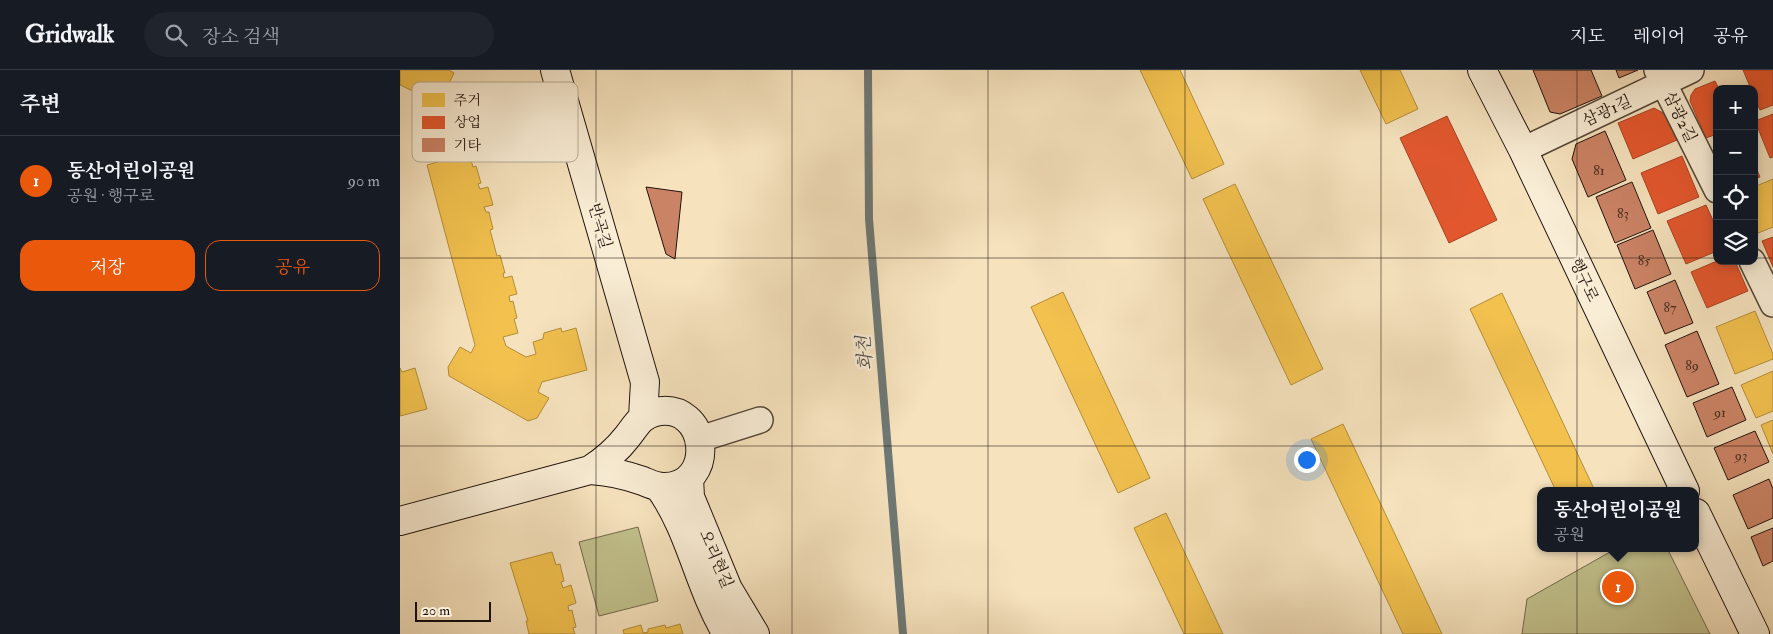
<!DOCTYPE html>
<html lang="ko">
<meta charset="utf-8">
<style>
body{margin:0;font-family:"IM FELL Double Pica","Noto Serif KR",serif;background:#20242c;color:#f1f3f6}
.controls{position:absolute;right:15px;top:15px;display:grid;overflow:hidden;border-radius:10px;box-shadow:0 2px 12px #0003}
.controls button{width:45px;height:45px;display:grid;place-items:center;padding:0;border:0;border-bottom:1px solid #363941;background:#171b24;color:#f1f3f6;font:25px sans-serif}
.scale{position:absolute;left:15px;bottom:12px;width:76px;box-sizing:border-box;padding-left:5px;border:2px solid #21130c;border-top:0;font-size:14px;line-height:18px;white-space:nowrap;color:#21130c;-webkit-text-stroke:4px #f9edd5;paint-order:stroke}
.you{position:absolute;left:906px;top:389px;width:18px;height:18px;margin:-12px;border:4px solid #fff;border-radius:50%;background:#1a73e8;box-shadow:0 0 0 8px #1a73e833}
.badge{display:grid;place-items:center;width:32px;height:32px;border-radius:50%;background:#ea580c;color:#fff;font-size:16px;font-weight:700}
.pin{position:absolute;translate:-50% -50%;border:2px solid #fff;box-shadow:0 1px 5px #0006}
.popup{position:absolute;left:1137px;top:417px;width:162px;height:65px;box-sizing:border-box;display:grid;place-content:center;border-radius:10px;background:#171b24;filter:drop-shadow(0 1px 4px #0005);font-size:16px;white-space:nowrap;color:#9ea1a6}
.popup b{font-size:19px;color:#f1f3f6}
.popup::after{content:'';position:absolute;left:50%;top:100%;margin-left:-10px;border:10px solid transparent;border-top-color:#171b24}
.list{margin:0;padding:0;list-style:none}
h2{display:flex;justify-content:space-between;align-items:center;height:65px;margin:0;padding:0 20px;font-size:21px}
h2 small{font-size:16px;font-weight:400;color:#9ea1a6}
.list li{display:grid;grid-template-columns:32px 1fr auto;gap:15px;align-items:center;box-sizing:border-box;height:90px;padding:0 20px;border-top:1px solid #363941}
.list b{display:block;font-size:19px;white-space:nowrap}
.list p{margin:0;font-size:16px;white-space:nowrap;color:#9ea1a6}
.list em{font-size:16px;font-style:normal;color:#9ea1a6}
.actions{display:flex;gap:10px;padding:15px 20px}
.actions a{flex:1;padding:11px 0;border:1px solid #ea580c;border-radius:15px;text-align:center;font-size:18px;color:#ea580c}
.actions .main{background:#ea580c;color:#fff}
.icon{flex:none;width:28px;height:28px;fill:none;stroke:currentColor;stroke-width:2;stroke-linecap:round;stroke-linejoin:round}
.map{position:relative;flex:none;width:1373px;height:564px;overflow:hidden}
header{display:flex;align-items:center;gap:30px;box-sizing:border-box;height:70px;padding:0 25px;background:#171b24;border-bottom:1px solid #363941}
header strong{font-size:24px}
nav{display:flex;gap:28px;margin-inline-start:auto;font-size:18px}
.search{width:350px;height:45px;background:#20242c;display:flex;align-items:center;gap:12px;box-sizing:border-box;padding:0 18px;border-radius:28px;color:#9ea1a6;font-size:19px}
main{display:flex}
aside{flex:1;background:#171b24}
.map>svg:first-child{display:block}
.green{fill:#c2c28e;stroke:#726a4d}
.homes{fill:#f2c14e;stroke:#b38d3a}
.shops{fill:#e4572e;stroke:#aa4324}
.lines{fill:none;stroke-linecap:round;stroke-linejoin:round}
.stream{stroke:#6d7875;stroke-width:8}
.building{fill:#cb8365;stroke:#21130c}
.street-casing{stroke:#564738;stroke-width:28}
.secondary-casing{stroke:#21130c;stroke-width:30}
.street{stroke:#f9edd5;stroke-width:25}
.secondary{stroke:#f9edd5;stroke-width:28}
.grid{fill:none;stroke:#21130c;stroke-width:1;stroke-opacity:0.55}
.labels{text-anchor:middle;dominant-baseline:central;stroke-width:5;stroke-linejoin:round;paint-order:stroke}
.number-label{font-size:14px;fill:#4c2f22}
.street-label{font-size:16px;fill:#21130c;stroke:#f9edd5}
.water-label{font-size:18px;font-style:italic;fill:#4d4e49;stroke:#f9edd5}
.key{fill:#f9edd5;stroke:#b8ac99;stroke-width:1}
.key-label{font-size:14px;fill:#21130c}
</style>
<header>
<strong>Gridwalk</strong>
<div class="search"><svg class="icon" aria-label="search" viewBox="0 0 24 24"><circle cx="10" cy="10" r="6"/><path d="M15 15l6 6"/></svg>장소 검색</div>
<nav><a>지도</a><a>레이어</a><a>공유</a></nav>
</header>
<main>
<aside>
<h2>주변<small></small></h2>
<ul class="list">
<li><span class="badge">1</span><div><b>동산어린이공원</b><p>공원 · 행구로</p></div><em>90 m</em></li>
</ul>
<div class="actions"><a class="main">저장</a><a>공유</a></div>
</aside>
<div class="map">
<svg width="1373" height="564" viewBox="0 0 1373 564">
<rect width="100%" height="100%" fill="#f6e3be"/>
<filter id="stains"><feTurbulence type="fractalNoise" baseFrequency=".004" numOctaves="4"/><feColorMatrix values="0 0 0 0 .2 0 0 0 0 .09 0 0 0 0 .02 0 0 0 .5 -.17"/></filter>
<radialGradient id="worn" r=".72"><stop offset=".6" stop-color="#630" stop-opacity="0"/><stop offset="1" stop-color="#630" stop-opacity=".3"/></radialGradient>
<path class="green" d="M238,457l20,74 -59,15 -20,-74z
M1217,478h50l43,86h-188l5,-35z"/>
<path class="homes" d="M0,0h49l5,3 -12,25 -7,-4 -3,6 -32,-15z
M740,0h40l44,94 -32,15z
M960,0h40l18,39 -32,15z
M69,83l4,14 3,-1 5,17 -3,1 2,5 8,-2 5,18 -9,2 2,5h3l4,17 -3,1 7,26 3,-1 5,18h-2l1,5 8,-2 5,18 -8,2 1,6 3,-1 4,17 -3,1 4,14 -15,4 3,9 20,11 10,-3 -3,-12 10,-3 1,-6 17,-5 1,4 14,-4 11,42 -45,12 -4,10 11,6 -12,20 -9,3 -79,-45 -1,-9 12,-20 11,6 4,-8 -48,-180z
M1373,109v48l-15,6 -4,-9v-37z
M835,114l88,185 -32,16 -88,-186z
M663,222l87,186 -32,15 -87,-186z
M1102,223l93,198h-39l-86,-182z
M1355,241l18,43v5l-38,15 -19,-47z
M0,298l2,4 13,-4 12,41 -27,7z
M1373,301v40l-17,7 -15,-33z
M1373,350v34l-12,-29z
M943,354l99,210h-39l-92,-195z
M766,443l57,121h-39l-50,-106z
M152,482l4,13 4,-1 4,17 -3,1 2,6 8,-3 5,18 -8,3 1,5 3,-1 4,17 -3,1 2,6h-46l-3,-13h2l-18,-58z
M280,554l3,10h-59l-1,-4 18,-5 2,8 5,-1v-3l17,-4 1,3z"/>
<path class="shops" d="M1343,0h30v35l-13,5 -6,-14v-7h-3z
M1315,11l4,8h-2v45l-11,4 -16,-37 1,-6 4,-6z
M1254,38l11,6 12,26 -44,19 -15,-36z
M1373,44v43l-3,1 -15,-37z
M1047,46l50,104 -48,23 -49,-105z
M1282,86l17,41 -41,17 -17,-41z
M1354,93l6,14 -6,2z
M1306,135l11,24v22l-31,13 -19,-43z
M1373,167v30l-11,-26z
M1317,191h18l13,30 -41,17 -16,-36z"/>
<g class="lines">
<path class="stream" d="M468,0l1,149 34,415"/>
</g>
<path class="building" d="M1133,0h58l11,26 -42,18 -10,-2z
M1216,0h22l-19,8z
M1205,61l21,49 -38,17 -16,-38 4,-15z
M1232,112l19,46 -36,15 -19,-46z
M246,117l36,5 -7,67 -9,-5z
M1253,160l18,44 -36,15 -18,-44z
M1275,210l18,43 -28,11 -18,-42z
M1297,261l22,53 -32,13 -22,-52z
M1332,317l14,33 -39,17 -14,-34z
M1355,361l14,31 -41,18 -14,-32z
M1369,409l4,10v29l-25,11 -15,-34z
M1373,458v33l-10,5 -12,-29z"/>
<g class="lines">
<g class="street-casing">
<path id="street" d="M1257,0l60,120
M1123,80l168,-80
M1352,191l21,43
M300,369l60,-19"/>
</g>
<g class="secondary-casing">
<path id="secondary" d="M155,0l90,312 -2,35
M1082,0l41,80 162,341
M289,408l1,19 38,92 27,45
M259,417c31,42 40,101 68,147
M1296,443l59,121
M0,451l190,-51c14,-9 27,-20 37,-33 9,-11 13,-21 28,-25 54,-12 63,75 9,75 -8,0 -14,-3 -21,-6 -17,-6 -35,-10 -53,-11"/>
</g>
<use href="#street" class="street"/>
<use href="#secondary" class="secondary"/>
</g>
<path class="grid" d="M196,0v564M392,0v564M588,0v564M785,0v564M981,0v564M1177,0v564M0,188h1317M1354,188h19M0,376h1373"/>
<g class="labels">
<g class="number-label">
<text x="1199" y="100">81</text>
<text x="1223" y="143">83</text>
<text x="1244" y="190">85</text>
<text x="1270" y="237">87</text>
<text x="1292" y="295">89</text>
<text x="1320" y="342">91</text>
<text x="1341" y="385">93</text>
</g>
<g class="street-label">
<text transform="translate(1207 41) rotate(-25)">삼광1길</text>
<text transform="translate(1280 47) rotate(64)">삼광2길</text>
<text transform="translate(200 156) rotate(74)">반곡길</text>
<text transform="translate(1184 210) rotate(65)">행구로</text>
<text transform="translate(316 489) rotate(67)">오리현길</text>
</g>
<g class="water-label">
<text transform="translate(465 283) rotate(-95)">화천</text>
</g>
</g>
<rect x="12" y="12" width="166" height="80" rx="8" class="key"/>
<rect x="22" y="23" width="23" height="14" fill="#f2c14e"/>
<rect x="22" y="46" width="23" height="13" fill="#e4572e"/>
<rect x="22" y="68" width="23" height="14" fill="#cb8365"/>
<g class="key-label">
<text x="54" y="35">주거</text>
<text x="54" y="57">상업</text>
<text x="54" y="80">기타</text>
</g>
<rect width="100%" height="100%" filter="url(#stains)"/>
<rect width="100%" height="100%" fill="url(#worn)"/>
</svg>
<div class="controls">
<button>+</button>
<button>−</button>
<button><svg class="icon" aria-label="locate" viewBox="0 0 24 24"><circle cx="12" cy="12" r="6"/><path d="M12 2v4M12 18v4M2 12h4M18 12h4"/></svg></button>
<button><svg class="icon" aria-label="layers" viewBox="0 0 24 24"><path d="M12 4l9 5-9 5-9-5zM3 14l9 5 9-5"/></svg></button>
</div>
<div class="scale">20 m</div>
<div class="you"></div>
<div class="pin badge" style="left:1218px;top:517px">1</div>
<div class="popup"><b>동산어린이공원</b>공원</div>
</div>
</main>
